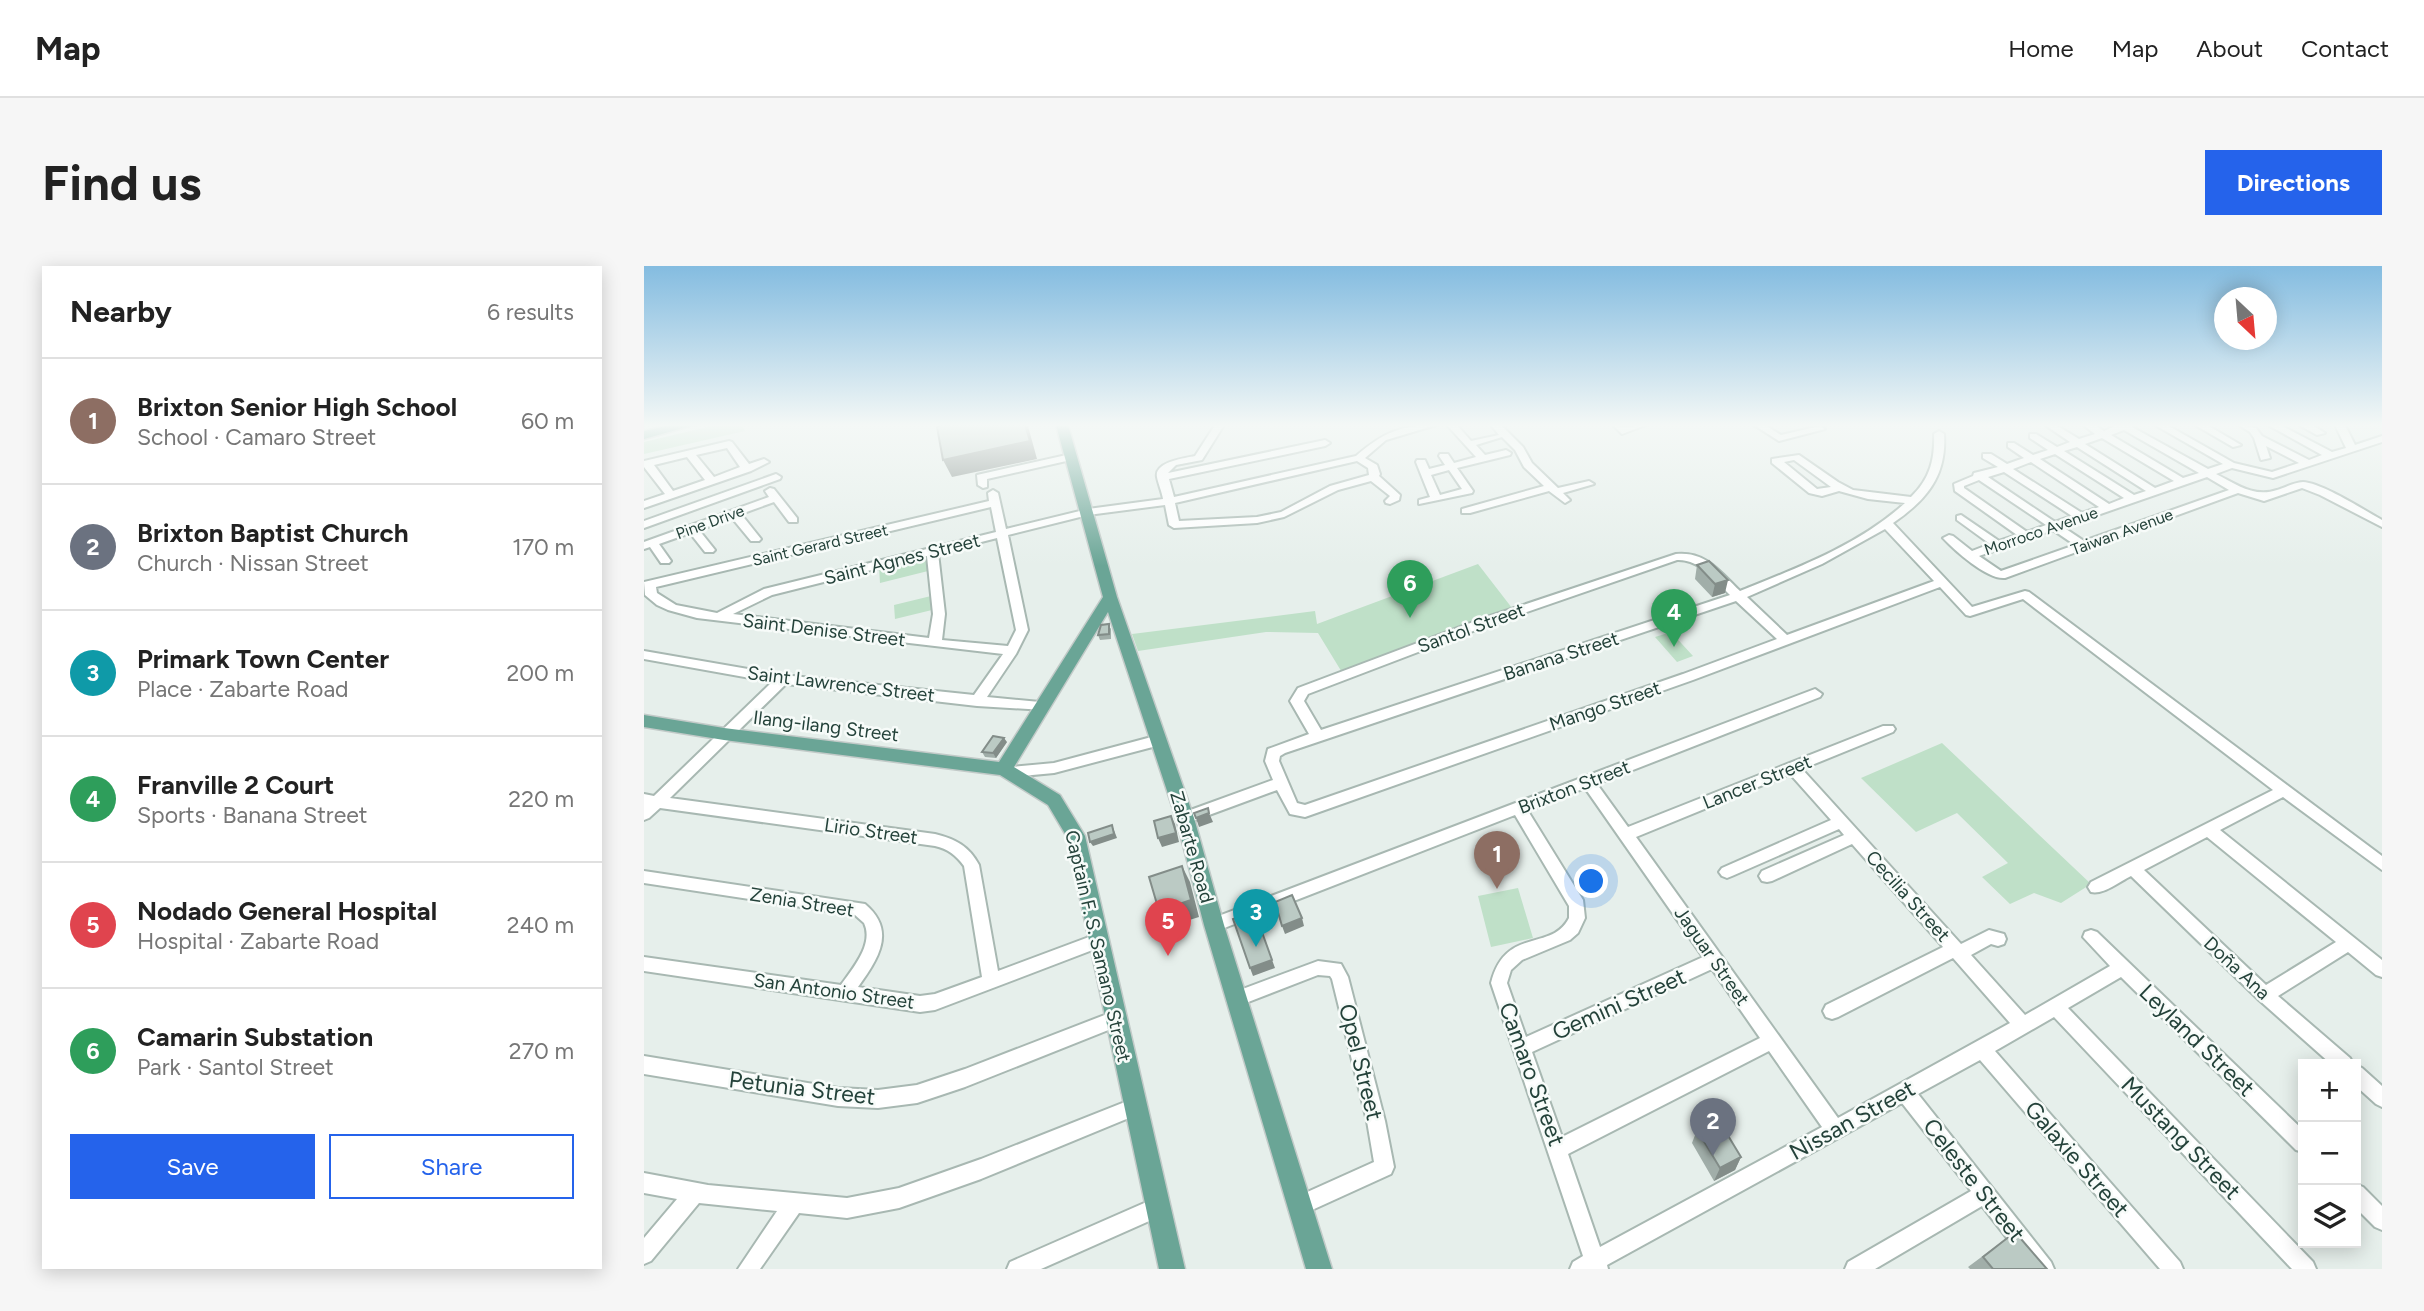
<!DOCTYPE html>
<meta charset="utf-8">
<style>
body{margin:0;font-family:Figtree,sans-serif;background:#f6f6f6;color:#222}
.controls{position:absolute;right:21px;bottom:21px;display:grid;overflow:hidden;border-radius:0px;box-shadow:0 4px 18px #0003}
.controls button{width:63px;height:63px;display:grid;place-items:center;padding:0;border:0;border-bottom:2px solid #e0e0e0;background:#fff;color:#222;font:35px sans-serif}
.compass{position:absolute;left:1570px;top:21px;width:63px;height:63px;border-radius:50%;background:#fff;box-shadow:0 4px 18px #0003;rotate:154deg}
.you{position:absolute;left:948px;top:616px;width:24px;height:24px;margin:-18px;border:5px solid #fff;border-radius:50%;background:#1a73e8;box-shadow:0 0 0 10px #1a73e833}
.badge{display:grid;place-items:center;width:46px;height:46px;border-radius:50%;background:#2563eb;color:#fff;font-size:23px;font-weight:700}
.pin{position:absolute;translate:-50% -58px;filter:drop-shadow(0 2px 4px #0008)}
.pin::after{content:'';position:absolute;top:37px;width:24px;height:21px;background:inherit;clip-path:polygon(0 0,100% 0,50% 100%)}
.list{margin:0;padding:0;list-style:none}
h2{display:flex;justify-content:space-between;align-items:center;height:91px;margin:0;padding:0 28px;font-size:30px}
h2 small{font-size:23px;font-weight:400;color:#767676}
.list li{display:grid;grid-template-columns:46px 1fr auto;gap:21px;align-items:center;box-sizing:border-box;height:126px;padding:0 28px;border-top:2px solid #e0e0e0}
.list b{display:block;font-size:26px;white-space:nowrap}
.list p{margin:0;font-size:23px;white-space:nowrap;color:#767676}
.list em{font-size:23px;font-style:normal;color:#767676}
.actions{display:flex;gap:14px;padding:21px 28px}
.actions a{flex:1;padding:16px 0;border:2px solid #2563eb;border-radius:0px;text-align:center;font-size:24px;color:#2563eb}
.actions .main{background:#2563eb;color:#fff}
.icon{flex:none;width:38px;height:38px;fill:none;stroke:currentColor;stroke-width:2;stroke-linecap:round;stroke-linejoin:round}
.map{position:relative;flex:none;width:1738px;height:1003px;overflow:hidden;border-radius:0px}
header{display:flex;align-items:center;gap:42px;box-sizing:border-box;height:98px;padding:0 35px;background:#fff;border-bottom:2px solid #e0e0e0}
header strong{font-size:33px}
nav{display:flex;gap:38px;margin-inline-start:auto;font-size:24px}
.intro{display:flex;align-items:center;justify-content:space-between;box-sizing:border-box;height:168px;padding:0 42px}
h1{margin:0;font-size:49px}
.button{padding:18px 32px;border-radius:0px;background:#2563eb;color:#fff;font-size:24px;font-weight:700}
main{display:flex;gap:42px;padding:0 42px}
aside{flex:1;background:#fff;border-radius:0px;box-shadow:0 4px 18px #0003}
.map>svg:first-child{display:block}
.green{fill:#bfe0c8}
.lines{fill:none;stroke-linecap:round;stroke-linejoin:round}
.minor-casing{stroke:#a8b8b2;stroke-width:4}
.major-casing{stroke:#c2cac8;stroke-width:3}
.minor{fill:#fff;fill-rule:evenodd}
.major{fill:#6aa596;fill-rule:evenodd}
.wall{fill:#a1aea9}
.shaded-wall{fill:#838d89}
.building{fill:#bbcac4;stroke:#838d89;stroke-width:2}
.labels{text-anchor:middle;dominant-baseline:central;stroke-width:5;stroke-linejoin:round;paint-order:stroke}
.far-street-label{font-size:16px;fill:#24423a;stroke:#f7fbf9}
.street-label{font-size:19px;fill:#24423a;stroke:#f7fbf9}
.near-street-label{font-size:23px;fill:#24423a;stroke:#f7fbf9}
</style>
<header>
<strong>Map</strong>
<nav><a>Home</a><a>Map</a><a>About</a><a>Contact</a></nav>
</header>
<div class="intro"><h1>Find us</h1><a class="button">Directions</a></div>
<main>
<aside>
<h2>Nearby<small>6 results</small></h2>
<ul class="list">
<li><span class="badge" style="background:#8d6e63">1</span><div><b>Brixton Senior High School</b><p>School · Camaro Street</p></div><em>60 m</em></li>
<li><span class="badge" style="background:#6b7280">2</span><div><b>Brixton Baptist Church</b><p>Church · Nissan Street</p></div><em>170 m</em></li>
<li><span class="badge" style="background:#0f9aa8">3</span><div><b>Primark Town Center</b><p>Place · Zabarte Road</p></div><em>200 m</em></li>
<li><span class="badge" style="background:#2e9e5b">4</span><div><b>Franville 2 Court</b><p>Sports · Banana Street</p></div><em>220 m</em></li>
<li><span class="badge" style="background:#e0444e">5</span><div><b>Nodado General Hospital</b><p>Hospital · Zabarte Road</p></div><em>240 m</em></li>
<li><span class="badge" style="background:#2e9e5b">6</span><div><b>Camarin Substation</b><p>Park · Santol Street</p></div><em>270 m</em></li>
</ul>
<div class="actions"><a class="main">Save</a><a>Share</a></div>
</aside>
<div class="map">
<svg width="1738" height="1003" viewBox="0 0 1738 1003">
<rect width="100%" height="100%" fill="#e6efeb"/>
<path class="green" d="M72,159h26l3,6 -101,23v-12z
M286,289l2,15 -52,13 -1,-16z
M834,298l34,44 -169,66 -25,-41 -52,-1 -128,19 -6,-17 183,-23 2,13z
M287,330l1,14 -37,9 -1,-14z
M1027,366l22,24 -16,6 -22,-25z
M1298,477l149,141 -30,19 -27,-10 -24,11 -28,-27 26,-14 -51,-50 -41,19 -55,-54z
M874,622l15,50 -42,9 -13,-51z"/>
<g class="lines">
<g class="minor-casing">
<path id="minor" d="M571,159h9l-22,35 -26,5 -8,8 157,-33 5,3 -5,3 -156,33 5,18 182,-41c27,-23 44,-31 80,-31l-50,15 -21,18 12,7 3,9 -1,2 21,19 -1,5 -9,4 -4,-1 -1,-2 5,-5 -19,-15 -33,9 -54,27 -27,6 -83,5 -5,-3 -4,-20 -77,10 -80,20 20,95 -12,24 -29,43 53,5 7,5 -2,3 -68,-4 -191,-22 -116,114 265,36c20,5 34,12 44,31l19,106 99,-37 6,2 2,5 -2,5 -168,64 -15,2 -276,-41v-14l197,28c12,-17 33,-41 23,-62l-9,-8 -211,-32v-12l221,33c32,27 13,55 -7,83l62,9 15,-2 47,-17 -18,-111c-8,-11 -16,-17 -29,-20l-275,-38 -11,10 -5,2v-26l10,2 118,-114 -128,-23v-8l139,24 191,20 29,-41 -306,-36 -29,-8 -11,-5 -12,-10 -1,-13 345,-81 -1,-8 5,-3 5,3 8,36 82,-20 75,-10c-1,-7 -5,-16 -6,-22 -3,-15 28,-19 38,-21zM713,195l11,7 1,7 -39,11 -49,26 -24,5 -78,4 -4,-18zM347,241l5,25 -232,57 -47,24 -41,-8 -19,-12 -1,-6zM353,272l19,92 -8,16 -66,-6 3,-26 -7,-61zM283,290l6,58 -4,24 -196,-24 39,-19z
M803,159h10l14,16 28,-6 -8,-10h10l22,22 9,16 26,25 31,-7 5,3 -31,9 7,7 -5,3 -16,-12 -79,22h-8v-4l82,-23 -20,-19 -9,-17 -13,-13 -26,8 9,10 21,-5 5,3 -1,2 -53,13 16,23 -1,2 -53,11v-4l11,-3 -14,-35 1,-2h8l4,9 16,-4 -6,-9 1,-2h8l6,9 22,-6zM805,204l13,19 -22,6 -9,-20z
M969,159l11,2 22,-2 -24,9z
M1110,159h11l16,10 39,-9 5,3 -46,12z
M1401,159h11l23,14 16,-5 -12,-9h12l9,6 13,-6h17l-2,2 76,42 15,-5 -68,-39h12l67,38 38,9 27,-9 -33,-17 4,12 -9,2 -7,-22 -4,-6 -11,-7 17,3 6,8 47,24 13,-5 -54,-30h12l52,27 14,-4 -11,-23h10l10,20 27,-9v6l-109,36 -41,-10 -16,6c20,10 38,24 61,16 7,-2 18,-8 26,-8 19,1 61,28 79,38v7l-62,-32 -18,-7 -38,13 -26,-8 -233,85c-17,2 -50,-27 -62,-40l6,-3 4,1 19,15 18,-7 -33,-24v-4l4,-1 38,26 18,-6 -62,-44 -1,-7 19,-8 1,-3 24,-6 -15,-9v-4h8l16,10 17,-6 -16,-11v-4h6l19,12 15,-5 -18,-12v-4h6l21,13 13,-5zM1480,164l75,43 -16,5 -72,-43zM1458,172l72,43 -19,7 -70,-44zM1433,181l69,44 -12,4 -70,-44zM1411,188l69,44 -15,6 -69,-45zM1387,196l68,45 -17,6 -69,-44zM1360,206l68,44 -17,6 -67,-45zM1563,211l22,13 -145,51 -21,-14zM1335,214l67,45 -19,7 -63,-44v-2zM1409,264l22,15 -74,26 -22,-15z
M1551,159h12l34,20 -8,2z
M1655,159h13l13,8 -8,2z
M1295,165l5,3c3,43 -19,67 -51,89l79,84 53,-16 4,1 353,264v14l-99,-73 -63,33 162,130v17l-6,-2 -28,-23 -70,44 72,62 3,6h-22l-72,-64 -128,-124c-12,6 -28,19 -40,16l-3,-5 3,-5 182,-92 -250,-191 -53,17 -4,-1 -26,-28 -247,93 -388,137 -15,-3 -13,-24 -87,32 -5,-2 -2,-4 2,-4 88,-32 -8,-19 3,-12 41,-15 -19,-33 8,-13 183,-69 195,-65c30,-3 44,18 64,37 57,-23 119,-46 165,-88l-37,-4 -29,-8 -17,5 -13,-3 -37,-30v-4l27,-4 39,27 15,8 58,7c19,-18 24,-38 23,-63zM1150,194l37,27 -14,2 -33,-27zM1241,263l49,52 -147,54 -40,-38 75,-33zM1033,294c23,-1 38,20 53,35l-409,135 -17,-29 4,-7 181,-69zM1092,335l41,38 -94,35 -378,131 -8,-2 -18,-42 1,-5 5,-3zM1563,571l129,105 -70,43 -122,-115z
M85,175l3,1 17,22 15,-5 5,3 -18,9 -107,37v-7l21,-7 -21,-27v-6zM83,182l13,19 -26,10 -18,-22zM43,191l18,23 -32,11 -19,-26z
M427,188l4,1v4l-88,20v8l-4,1 -5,-3 -1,-10z
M132,208l5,3 -1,2 -136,49v-7z
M126,222l4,1 23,29v4h-8l-15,-20 -33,12 20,25 -2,2h-8l-19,-23 -33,12 16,20 -2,2h-8l-15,-19 -31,11 12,17 -2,2h-8l-11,-16 -6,2v-7l125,-45 -4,-6z
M1171,423l7,5 -2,3 -223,87 31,43 255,-101h10l2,3 -2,3 -91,37 159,175 28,-14 15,4 2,5 -2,5 -6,2 -7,-2 -20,11 54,60 85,-49 -27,-29 2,-5 6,-2 6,2 206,198v22l-7,-2 -175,-173 -53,31 245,254 3,7h-24l-238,-252 -59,34 185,211 3,7h-23l-180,-209 -62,34 133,168 3,7h-23l-49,-63 -107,63h-30l3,-7 123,-71 -69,-88 -295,162 1,4h-38l3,-7 10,-6 -92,-273c14,-57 61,-31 78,-65v-12l-54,-91 -301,117 -6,-2 -2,-5 2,-5zM1146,508l41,46 -109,48 -3,4 3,4 5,2 5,-2 107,-47 5,6 -82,36 -3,5 3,5 5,1 5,-1 80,-37 91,103 -117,58 -3,6 3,6 6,2 6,-2 115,-59 57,65 -172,95 -202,-281zM941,522l118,169 -177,80 -19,-54 4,-13 11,-10 48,-20 8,-7 7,-15 -2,-18 -55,-89zM1068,703l48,69 -198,99 -30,-85zM1125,785l53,76 -222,120 -32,-93z
M515,469l5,1 2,4 -2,4 -110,29 -42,4 -5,-1 -2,-4 2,-4 5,-1 42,-4z
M674,695l23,3 7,13 37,144 9,46 -3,7 -90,41 -7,-3 -3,-7 3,-7 80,-36 -7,-41 -35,-142 -2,-3 -12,-1 -80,31 -6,-3 -2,-5 2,-5z
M471,745l6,2 3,6 -3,6 -156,62 -48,16 -39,5 -40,-2 -194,-32v-18l194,32 40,2 39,-5 48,-16z
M1712,799l6,3 20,18v21l-6,-3 -20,-18z
M491,832l6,3 3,6 -3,6 -160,66 -82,29 -52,10 -48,-5 -39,56h-22l39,-58 -78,-8 -48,58 -7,3v-26l33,-39 -33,-6v-20l64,12 139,13 52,-10 82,-29z
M1712,918l7,3 19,19v24l-7,-3 -19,-19z
M514,931l7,3 3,7 -3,7 -124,55h-34l3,-7z"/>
</g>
<g class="major-casing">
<path id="major" d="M26,159h24l-50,14v-8z
M412,159h12l49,172 77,221 30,107 108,344h-26l-102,-344 -28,-107 -68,-206 -94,155 46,28 25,41 100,433h-26l-92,-432 -19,-32 -48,-30 -276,-35 -80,-13v-12l80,13 275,34 104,-165z"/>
</g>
<use href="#minor" class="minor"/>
<use href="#major" class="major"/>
</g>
<path class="wall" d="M1053,299l28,28 -13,4 -17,-18z
M467,362v11l-11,1 -2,-5z
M363,476l-11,16 -11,-1 -3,-5z
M1053,864l44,27 -6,13 -21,11 -22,-38z
M1371,966l32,37h-77l-2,-2z"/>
<path class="shaded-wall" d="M381,159l3,1 9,33 -85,18 -9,-17z
M1084,314l-3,13 -13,4 3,-13z
M360,472l3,4 -11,16 -3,-5z
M565,547l4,9 -14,5 -3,-9z
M527,550l4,8 4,18 -17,5 -4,-9z
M468,559l5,13 -24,8 -3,-4z
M538,600l8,16 9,35 -32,10 -8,-16z
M610,644l21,58 -22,8 -3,-8z
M658,652l2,8 -19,8 -3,-8z
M1097,891l-6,13 -21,11 6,-13z"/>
<path class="building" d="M298,159h83l5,16 -87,19 -6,-33z
M1065,295l19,19 -13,4 -18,-19z
M465,358v10l-11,1 3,-10z
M349,470l11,2 -11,15 -11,-1z
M564,542l1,5 -13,5 -2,-5z
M527,550l5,17 -18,5 -4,-17z
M468,559l2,9 -24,8 -2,-9z
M538,600l9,34 -32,11 -10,-34z
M648,629l10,23 -20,8 -7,-24z
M610,644l18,50 -22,8 -17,-49z
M1074,853l23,38 -21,11 -23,-38z
M1371,966l32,37h-54l-10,-12z"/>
<linearGradient id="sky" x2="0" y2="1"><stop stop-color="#84bce0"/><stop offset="0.53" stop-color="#f4f8f6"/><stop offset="1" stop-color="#f4f8f6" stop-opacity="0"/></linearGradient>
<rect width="1738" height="300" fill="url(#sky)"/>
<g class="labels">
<g class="far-street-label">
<text transform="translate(66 256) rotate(-20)">Pine Drive</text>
<text transform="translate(1397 265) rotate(-19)">Morroco Avenue</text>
<text transform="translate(1478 266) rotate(-20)">Taiwan Avenue</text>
<text transform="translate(176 279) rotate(-13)">Saint Gerard Street</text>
</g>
<g class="street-label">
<text transform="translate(258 293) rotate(-14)">Saint Agnes Street</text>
<text transform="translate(827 362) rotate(-20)">Santol Street</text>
<text transform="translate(180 364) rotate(7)">Saint Denise Street</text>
<text transform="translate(917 390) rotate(-18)">Banana Street</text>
<text transform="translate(197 418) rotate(7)">Saint Lawrence Street</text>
<text transform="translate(961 440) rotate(-19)">Mango Street</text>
<text transform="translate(182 460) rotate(7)">Ilang-ilang Street</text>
<text transform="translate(1113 516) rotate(-22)">Lancer Street</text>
<text transform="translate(930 521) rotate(-21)">Brixton Street</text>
<text transform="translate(227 565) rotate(8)">Lirio Street</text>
<text transform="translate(548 581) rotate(74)">Zabarte Road</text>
<text transform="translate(1264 630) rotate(48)">Cecilia Street</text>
<text transform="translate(158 636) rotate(9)">Zenia Street</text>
<text transform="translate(454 680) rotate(77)">Captain F. S. Samano Street</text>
<text transform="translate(1068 690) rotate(55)">Jaguar Street</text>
<text transform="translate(1593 702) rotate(43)">Doña Ana</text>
<text transform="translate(190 725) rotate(8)">San Antonio Street</text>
</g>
<g class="near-street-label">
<text transform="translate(975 738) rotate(-24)">Gemini Street</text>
<text transform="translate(1553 774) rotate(44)">Leyland Street</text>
<text transform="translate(717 796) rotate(76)">Opel Street</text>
<text transform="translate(888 808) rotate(70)">Camaro Street</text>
<text transform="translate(158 822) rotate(7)">Petunia Street</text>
<text transform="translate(1208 854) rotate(-29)">Nissan Street</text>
<text transform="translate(1537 872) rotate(46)">Mustang Street</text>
<text transform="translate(1433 893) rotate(49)">Galaxie Street</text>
<text transform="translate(1330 914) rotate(52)">Celeste Street</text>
</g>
</g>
</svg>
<div class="controls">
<button>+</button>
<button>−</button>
<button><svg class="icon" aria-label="layers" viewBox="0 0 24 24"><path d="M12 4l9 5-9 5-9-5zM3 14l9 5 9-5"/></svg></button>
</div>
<svg class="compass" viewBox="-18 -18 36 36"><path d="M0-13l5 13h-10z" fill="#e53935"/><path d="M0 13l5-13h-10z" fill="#767676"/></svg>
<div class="you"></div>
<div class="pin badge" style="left:853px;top:623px;background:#8d6e63">1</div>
<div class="pin badge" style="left:1069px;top:890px;background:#6b7280">2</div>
<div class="pin badge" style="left:612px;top:681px;background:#0f9aa8">3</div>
<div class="pin badge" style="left:1030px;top:381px;background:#2e9e5b">4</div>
<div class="pin badge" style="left:524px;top:690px;background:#e0444e">5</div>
<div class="pin badge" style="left:766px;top:352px;background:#2e9e5b">6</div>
</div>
</main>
